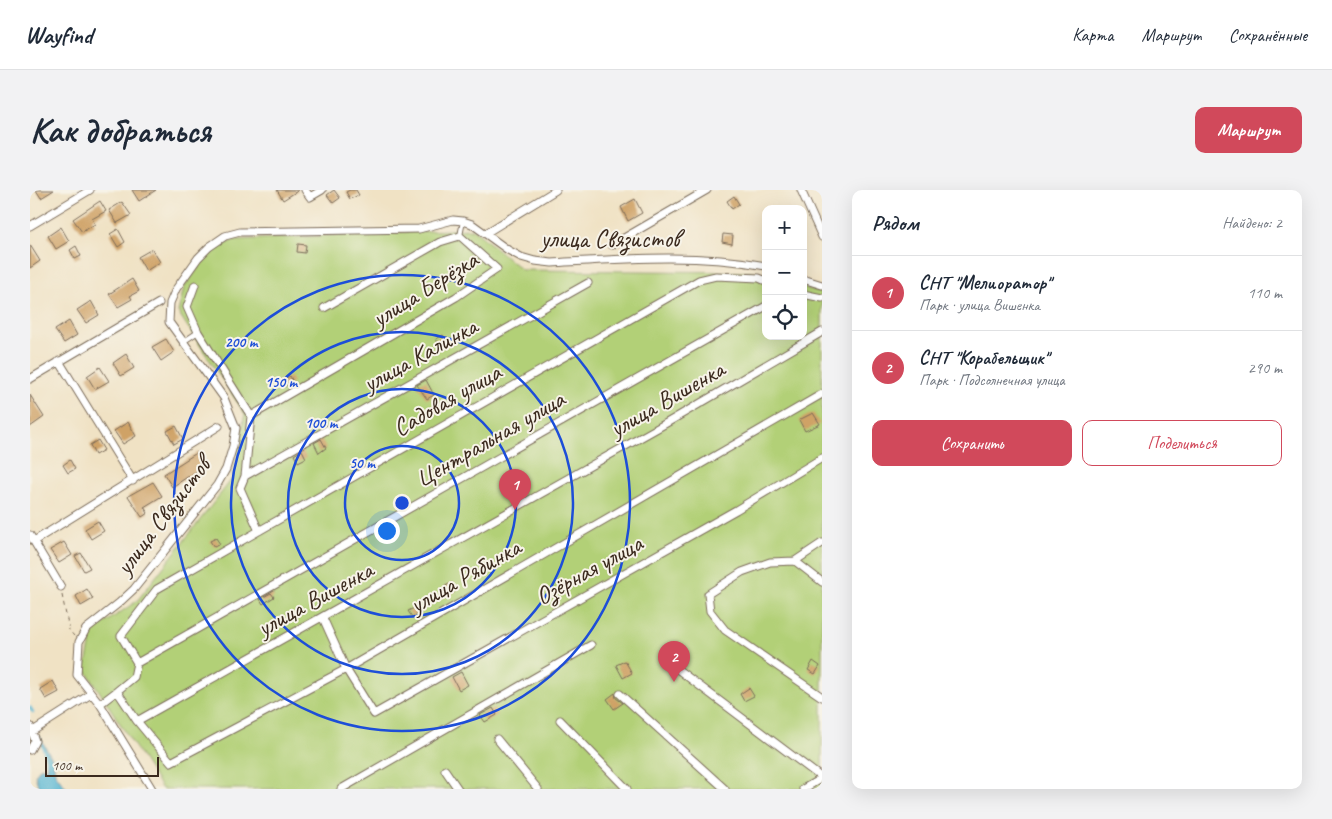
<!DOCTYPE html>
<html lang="ru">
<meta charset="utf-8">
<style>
body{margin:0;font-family:Caveat,sans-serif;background:#f2f2f3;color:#1f2937}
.controls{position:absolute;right:15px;top:15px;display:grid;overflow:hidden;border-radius:10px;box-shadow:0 5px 20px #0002}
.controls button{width:45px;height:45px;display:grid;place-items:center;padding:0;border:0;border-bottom:1px solid #e0e1e3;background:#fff;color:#1f2937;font:25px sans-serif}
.scale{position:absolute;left:15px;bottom:12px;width:114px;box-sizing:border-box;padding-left:5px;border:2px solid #3b2a1e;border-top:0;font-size:14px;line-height:18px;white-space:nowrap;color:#3b2a1e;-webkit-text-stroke:4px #f7f3e8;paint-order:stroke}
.you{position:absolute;left:356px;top:340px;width:18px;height:18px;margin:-12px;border:4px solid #fff;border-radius:50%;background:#1a73e8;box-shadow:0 0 0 8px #1a73e833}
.badge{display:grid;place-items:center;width:32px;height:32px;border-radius:50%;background:#d1495b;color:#fff;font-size:16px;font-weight:700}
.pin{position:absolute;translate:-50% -41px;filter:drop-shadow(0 1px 2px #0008)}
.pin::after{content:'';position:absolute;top:26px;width:18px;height:15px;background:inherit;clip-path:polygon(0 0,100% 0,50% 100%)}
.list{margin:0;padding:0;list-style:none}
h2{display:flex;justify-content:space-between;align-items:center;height:65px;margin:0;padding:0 20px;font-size:21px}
h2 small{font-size:16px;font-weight:400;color:#747a83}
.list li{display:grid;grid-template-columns:32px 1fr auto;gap:15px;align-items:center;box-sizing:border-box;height:75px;padding:0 20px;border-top:1px solid #e0e1e3}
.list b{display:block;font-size:19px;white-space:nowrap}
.list p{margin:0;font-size:16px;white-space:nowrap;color:#747a83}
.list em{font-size:16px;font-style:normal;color:#747a83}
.actions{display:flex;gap:10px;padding:15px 20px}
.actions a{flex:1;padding:11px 0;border:1px solid #d1495b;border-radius:10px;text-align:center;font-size:18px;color:#d1495b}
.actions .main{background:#d1495b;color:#fff}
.icon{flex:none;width:28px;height:28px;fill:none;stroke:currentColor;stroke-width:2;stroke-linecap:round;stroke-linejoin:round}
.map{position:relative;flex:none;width:792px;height:599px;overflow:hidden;border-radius:10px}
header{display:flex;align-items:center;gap:30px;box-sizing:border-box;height:70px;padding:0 25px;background:#fff;border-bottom:1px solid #e0e1e3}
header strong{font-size:24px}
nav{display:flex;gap:28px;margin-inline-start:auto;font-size:18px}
.intro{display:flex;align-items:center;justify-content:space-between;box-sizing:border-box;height:120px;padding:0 30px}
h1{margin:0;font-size:35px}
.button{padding:12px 22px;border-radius:10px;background:#d1495b;color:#fff;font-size:18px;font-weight:700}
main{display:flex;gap:30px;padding:0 30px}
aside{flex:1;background:#fff;border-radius:10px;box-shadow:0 5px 20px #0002}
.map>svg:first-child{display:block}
.green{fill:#b2d077;stroke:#767d4a}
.water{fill:#54b5d2;stroke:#487078}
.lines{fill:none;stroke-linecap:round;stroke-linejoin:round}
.stream{stroke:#54b5d2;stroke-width:2.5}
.building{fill:#cfa266}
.lane-casing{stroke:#7a6a58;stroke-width:6}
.street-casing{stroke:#7a6a58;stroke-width:9}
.path{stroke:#7a6a58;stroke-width:1;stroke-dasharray:4 4;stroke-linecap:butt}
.lane{stroke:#fff;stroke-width:4}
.street{stroke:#fff;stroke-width:7}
.ring{fill:none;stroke:#1d4ed8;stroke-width:2.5}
.labels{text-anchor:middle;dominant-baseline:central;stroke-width:4;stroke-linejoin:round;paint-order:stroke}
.street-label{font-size:25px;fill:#3b2a1e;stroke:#f7f3e8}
.centre{fill:#1d4ed8;stroke:#f7f3e8;stroke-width:2.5}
.ring-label{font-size:15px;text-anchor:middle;font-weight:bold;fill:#1d4ed8;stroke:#f7f3e8;stroke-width:4;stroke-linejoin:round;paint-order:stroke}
</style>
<header>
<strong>Wayfind</strong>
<nav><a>Карта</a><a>Маршрут</a><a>Сохранённые</a></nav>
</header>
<div class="intro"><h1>Как добраться</h1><a class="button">Маршрут</a></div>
<main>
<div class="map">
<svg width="792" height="599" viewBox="0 0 792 599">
<rect width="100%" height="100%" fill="#f7f3e8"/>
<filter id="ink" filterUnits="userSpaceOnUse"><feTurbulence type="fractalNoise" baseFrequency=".02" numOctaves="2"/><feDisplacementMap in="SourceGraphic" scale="10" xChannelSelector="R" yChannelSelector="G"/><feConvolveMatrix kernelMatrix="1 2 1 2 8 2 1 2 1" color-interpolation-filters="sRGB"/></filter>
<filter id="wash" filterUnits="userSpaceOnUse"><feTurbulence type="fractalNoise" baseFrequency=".0096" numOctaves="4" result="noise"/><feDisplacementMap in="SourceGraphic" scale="20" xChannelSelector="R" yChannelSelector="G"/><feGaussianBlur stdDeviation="1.12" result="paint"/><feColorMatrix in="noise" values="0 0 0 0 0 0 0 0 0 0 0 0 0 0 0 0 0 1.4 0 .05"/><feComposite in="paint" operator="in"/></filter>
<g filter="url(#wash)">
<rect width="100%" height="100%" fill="#f0e2c4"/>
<path class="green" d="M443,39l49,41 232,2 12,4v60h37v-49l19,6v496h-660l-77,-120 8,-38 44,-30 95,-122 13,-65 -67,-102 6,-25 27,-36 23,-11z"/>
<path class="water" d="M10,548l13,22 2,13 12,16h-28l-4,-14 6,-8 5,3 1,-11z"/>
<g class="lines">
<path class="stream" d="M0,517l3,5
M10,548l8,26"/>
</g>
<g id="blocks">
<path class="building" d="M6,0h18l-13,8z
M102,0h24l-17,11z
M247,0h22l-16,10z
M304,0l6,8 -7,5 -6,-8z
M320,0h6l3,5 -9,4 -4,-7z
M704,6l5,8 -7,5 -5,-8z
M605,9l7,14 -14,8 -7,-14z
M70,11l6,10 -14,8 3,5 -13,8 -9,-13z
M92,12l9,13 -14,8 -8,-13z
M31,37l8,14 -13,8 -8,-13z
M88,39l7,13 -7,5 -8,-13z
M693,44l10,1 -1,9 -10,-2z
M268,54l8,1 -1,8 -8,-1z
M0,55l10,16 -10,7z
M46,56l5,10 -6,3 -5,-9z
M122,59l8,13 -14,9 -8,-14z
M102,89l7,12 -9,5 2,3 -14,8 -9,-13z
M61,111l8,14 -13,8 -9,-13z
M39,131l8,14 -13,8 -9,-13z
M413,145l5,10 -7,3 -5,-9z
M136,149l8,13 -13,9 -9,-14z
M96,164l8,14 -13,8 -8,-13z
M70,177l9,14 -14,8 -8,-13z
M260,186l3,6 -9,5 -4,-6z
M396,190l8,15 -7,4 -10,-14z
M0,205l14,22 -14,10z
M783,223l7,11 -15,7 -6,-11z
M98,232l8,14 -13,8 -9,-13z
M146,236l7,13 -9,5 -7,-13z
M291,249l5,9 -7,5 -5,-10z
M68,250l6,10 -9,5 -5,-10z
M272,260l4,8 -8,4 -4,-7z
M168,262l8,13 -34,22 -8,-13z
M40,270l5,9 -7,4 -5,-8z
M123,292l9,14 -18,11 4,6 -6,4 -14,-21z
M68,331l6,10 -13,8 -6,-10z
M186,348l4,6 -6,3 -4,-6z
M34,352l8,13 -13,8 -9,-13z
M51,363l9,15 -6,3 -9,-15z
M422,393l4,8 -7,4 -4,-9z
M57,399l6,10 -12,7 -5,-10z
M241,403l3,4 -11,7 -3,-5z
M388,416l3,6 -9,5 -4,-6z
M595,471l7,12 -9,5 -7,-13z
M783,471l7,5 -5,8 -7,-4z
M431,482l7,13 -9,5 -7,-13z
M23,491l6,11 -13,7 -6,-10z
M719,498l5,8 -10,5 -4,-7z
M585,503l1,5 7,5 -9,6 -7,-10z
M463,518l4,7 -12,7 -5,-7z"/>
</g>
</g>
<g filter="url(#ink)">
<use href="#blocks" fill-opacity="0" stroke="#7a6a58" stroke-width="1"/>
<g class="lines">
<g class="lane-casing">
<path id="lane" d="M430,46l3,-15
M153,152l15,-10"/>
</g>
<g class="street-casing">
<path id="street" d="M275,0l5,7 12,-7
M771,0l21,47
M0,36l60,-36
M456,43l70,-43
M582,55l95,-55
M773,89l19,6
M165,95l-8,22 11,25 53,84
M773,104l19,4
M29,171l74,120
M0,189l129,-76
M215,286l6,-60 205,-119 41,-28 -37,-33 -20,6 -116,66
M229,341l-19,-43 5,-12 343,-193
M0,345l31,52
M4,351l185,-115
M792,353l-27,18 -25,1 -28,10 -34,22 2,17 15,19 97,67
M765,371l27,21
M293,428l23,51 28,45 362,-204 86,-52
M634,469l158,119
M107,473l-16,-27 36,-47 542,-309 17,-4 43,2 7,3
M87,501l17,-14 3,-14 629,-357
M590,504l105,95
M70,514l17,-13 20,30 533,-300 152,-89
M530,530l67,69
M107,531l34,41 175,-93 476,-275
M0,536l5,15 -5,9
M3,541l58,-37
M467,549l41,50
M415,580l13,19
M122,599l-52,-85 -23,-29 2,-33 7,-13 33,-26 15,-14 83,-104 9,-16 7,-23 3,-18 -12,-30 -55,-76 1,-19 6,-14 22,-31 11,-11 16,-11 15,-4 179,-3 34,-9 10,1 9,3 36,26 13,7 14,4 17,2c71,-4 143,-10 214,3
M311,599l250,-144
M773,599l19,-11"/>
</g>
<path class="path" d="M32,405l7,35 5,6"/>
<use href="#lane" class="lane"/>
<use href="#street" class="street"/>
</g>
</g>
<g class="ring">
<circle cx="372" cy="313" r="57"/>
<circle cx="372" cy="313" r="114"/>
<circle cx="372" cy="313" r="171"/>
<circle cx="372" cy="313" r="228"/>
</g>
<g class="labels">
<g class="street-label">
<text x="580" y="49">улица Связистов</text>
<text transform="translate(395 99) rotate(-32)">улица Берёзка</text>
<text transform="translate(390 165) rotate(-29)">улица Калинка</text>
<text transform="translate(637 209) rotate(-30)">улица Вишенка</text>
<text transform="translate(417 210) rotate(-30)">Садовая улица</text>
<text transform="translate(460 249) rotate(-30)">Центральная улица</text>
<text transform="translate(133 326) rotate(-53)">улица Связистов</text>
<text transform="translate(559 380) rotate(-29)">Озёрная улица</text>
<text transform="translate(435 386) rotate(-30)">улица Рябинка</text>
<text transform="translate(285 409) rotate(-29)">улица Вишенка</text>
</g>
</g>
<circle cx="372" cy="313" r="8" class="centre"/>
<g class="ring-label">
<text x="211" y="157">200 m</text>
<text x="251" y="197">150 m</text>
<text x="291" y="238">100 m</text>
<text x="332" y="278">50 m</text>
</g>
</svg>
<div class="controls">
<button>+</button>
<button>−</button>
<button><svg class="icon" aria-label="locate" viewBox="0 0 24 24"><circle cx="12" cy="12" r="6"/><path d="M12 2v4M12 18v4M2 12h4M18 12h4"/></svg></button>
</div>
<div class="scale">100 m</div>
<div class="you"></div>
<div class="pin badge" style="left:485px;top:320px">1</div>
<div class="pin badge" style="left:644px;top:492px">2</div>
</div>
<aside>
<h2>Рядом<small>Найдено: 2</small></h2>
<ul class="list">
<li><span class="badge">1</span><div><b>СНТ &quot;Мелиоратор&quot;</b><p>Парк · улица Вишенка</p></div><em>110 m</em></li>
<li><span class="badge">2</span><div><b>СНТ &quot;Корабельщик&quot;</b><p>Парк · Подсолнечная улица</p></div><em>290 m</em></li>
</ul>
<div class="actions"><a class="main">Сохранить</a><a>Поделиться</a></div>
</aside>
</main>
